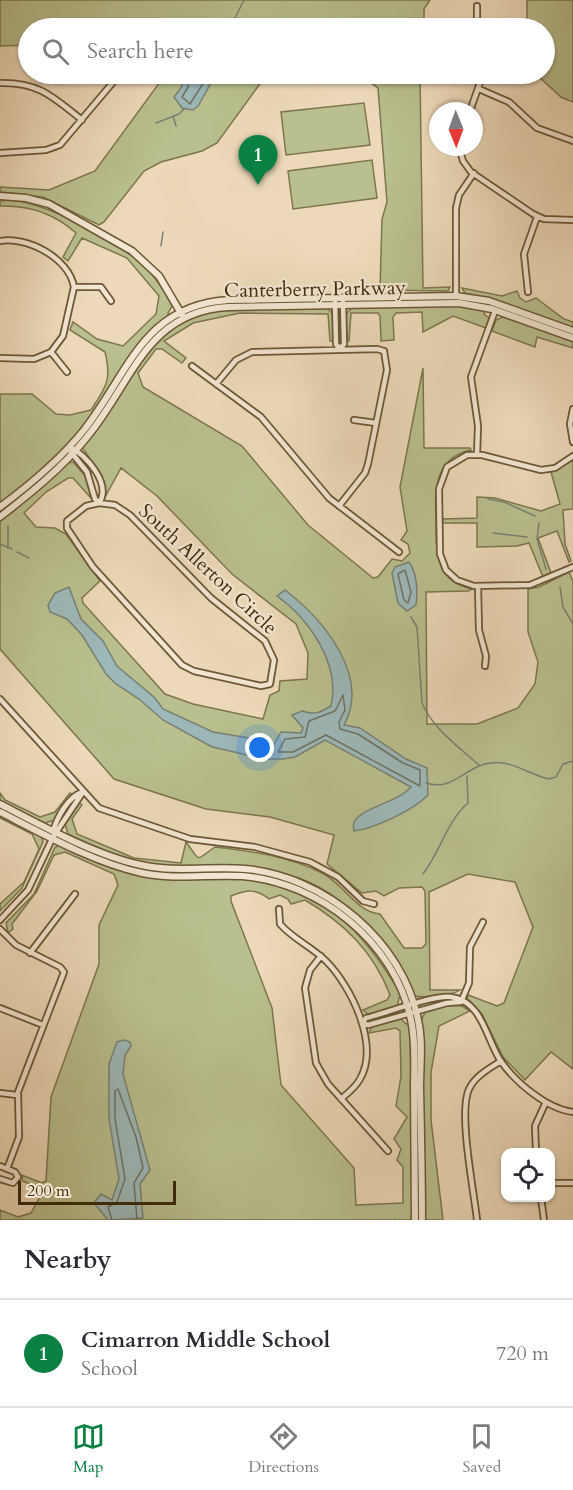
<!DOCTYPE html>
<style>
body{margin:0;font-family:Cardo,serif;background:#f2f2f3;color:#2b2b33}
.controls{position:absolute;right:18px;bottom:18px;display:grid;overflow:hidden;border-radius:12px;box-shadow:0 2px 4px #0004}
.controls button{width:54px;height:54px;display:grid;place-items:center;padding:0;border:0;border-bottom:2px solid #e1e1e2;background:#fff;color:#2b2b33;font:30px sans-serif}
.compass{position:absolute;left:429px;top:102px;width:54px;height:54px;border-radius:50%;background:#fff;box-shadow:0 2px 4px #0004;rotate:179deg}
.scale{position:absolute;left:18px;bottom:15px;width:158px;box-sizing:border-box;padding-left:6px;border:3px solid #412c0a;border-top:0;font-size:16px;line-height:21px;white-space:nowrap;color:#412c0a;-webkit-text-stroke:4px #f3e6d2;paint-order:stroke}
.you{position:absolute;left:260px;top:748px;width:21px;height:21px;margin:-15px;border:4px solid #fff;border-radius:50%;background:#1a73e8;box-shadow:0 0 0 9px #1a73e833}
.badge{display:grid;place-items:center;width:39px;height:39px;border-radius:50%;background:#0b8043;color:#fff;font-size:20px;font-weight:700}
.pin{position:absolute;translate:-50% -50px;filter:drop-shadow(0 2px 3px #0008)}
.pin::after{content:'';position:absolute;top:32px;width:21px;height:18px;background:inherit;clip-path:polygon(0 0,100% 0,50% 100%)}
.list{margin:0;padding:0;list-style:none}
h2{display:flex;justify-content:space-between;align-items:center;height:78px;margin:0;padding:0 24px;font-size:26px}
h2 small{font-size:20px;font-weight:400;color:#7c7c81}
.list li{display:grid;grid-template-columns:39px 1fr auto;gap:18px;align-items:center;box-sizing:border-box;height:108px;padding:0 24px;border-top:2px solid #e1e1e2}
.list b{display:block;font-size:22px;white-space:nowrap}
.list p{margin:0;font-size:20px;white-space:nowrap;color:#7c7c81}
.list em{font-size:20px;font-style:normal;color:#7c7c81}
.icon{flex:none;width:33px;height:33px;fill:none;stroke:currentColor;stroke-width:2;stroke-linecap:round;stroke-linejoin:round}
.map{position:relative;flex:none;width:573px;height:1220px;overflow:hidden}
.search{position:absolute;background:#fff;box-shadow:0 2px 4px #0004;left:18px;right:18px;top:18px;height:66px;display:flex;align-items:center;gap:15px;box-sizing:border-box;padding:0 21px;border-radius:33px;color:#7c7c81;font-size:22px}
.sheet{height:186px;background:#fff}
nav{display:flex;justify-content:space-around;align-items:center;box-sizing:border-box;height:84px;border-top:2px solid #e1e1e2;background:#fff;font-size:16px;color:#7c7c81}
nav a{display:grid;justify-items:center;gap:3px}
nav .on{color:#0b8043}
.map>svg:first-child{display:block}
.green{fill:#b9bf8e;stroke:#7d764c;stroke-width:1.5}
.water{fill:#9db8b9;stroke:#788073;stroke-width:1.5}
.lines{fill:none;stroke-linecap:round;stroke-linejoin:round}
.shore{stroke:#6f7262;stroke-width:1.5}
.stream{stroke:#788073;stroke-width:1.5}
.minor-casing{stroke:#6c5736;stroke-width:8}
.tertiary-casing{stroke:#6c5736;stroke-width:9}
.minor{stroke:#f3e6d2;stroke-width:4.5}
.tertiary{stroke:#f3e6d2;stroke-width:6}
.labels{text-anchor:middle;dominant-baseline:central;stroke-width:4.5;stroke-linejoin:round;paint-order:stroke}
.street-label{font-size:20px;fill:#412c0a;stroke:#f3e6d2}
</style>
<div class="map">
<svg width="573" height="1220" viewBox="0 0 573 1220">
<rect width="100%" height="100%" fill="#edd9b9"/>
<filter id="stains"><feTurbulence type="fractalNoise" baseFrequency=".00333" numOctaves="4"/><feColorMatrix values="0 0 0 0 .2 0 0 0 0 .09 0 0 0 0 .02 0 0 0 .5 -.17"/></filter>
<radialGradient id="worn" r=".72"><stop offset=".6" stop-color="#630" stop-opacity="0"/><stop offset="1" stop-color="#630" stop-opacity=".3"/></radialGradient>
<path class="green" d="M0,0h430l-6,9v19h13h-409v17l-28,1z
M527,0h46v102l-12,-5 -25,-23h8v-46h-64l47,-1z
M162,74h105l-50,69 -15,8 -41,11 -17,9 -40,51 -5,3 -56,-28 -43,-5v-5l49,3 46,-19 65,-89z
M350,74h70l3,214 27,-1 -2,4 -68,-1 2,-71 5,-17 -9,-114 -11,-8z
M364,103l6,42 -84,10 -5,-43z
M372,160l5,38 -84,11 -5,-38z
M9,200c40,3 107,40 137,68 11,11 19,24 26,38l-4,7 1,3c-40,25 -54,70 -81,106 -25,32 -56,57 -88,83v-111h32l24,20 14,1 21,-5c15,-23 21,-30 14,-58l-35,-22 3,-8 24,17 26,7 33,-32 3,-18 -32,-38 -45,-20 -14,23 -5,-4 13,-24c-21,-19 -47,-28 -76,-27v-5z
M462,288l40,8 15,-5 3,7 6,4 10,-4 28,21 9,3v6l-83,-29 -25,-6z
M458,306l27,4 -1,4 5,4 -3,10 -33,-12 -30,16 -1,-20 -26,1 -3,4 1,23 -13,1 -1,-25 -2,-3h-27l-2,28h-2l-1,-27 7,-7z
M326,307l7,7 1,27h-4l-2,-27 -88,-1 -47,10 -29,18 22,17 -4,5 -20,-14h-6l-18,24 5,14 99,59 66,79 65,53 5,-1 14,-18 10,2 8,-8 -2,-9 -7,-4 6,-9 -7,-44 23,-119 1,80h46l1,2c-37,8 -36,40 -35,70 0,30 -1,62 36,69l-4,2 -42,1 1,132h50l41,-16 17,-24 3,-22 -10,-30v-43l11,-2 30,-15 4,9v488l-22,-17 -26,28 -22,-23 -21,-43 -15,-16 1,-3 29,11 7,-3 29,-76 -18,-45 -47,-8 -39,18 1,98h30c-9,6 -37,8 -46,6 -29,-54 -72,-113 -138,-124 -44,-7 -92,2 -136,-9 -25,-6 -49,-18 -72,-29l-3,-10 14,-21 3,2 -10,14 5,15 57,24 47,5 5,-21c16,21 8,19 29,5 36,4 77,10 109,27 20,11 34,39 56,40l24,34h18l4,-4 -1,-53 -3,-4 -23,1 -15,8 -8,-5 -14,2 -35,-29 7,-29 -64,-18 -64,-8 -92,-30 -114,-130v-130l67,-56 6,-1 15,17 3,19 -18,-20h-5l-22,14 -22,21 12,14 19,1 11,6 34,47 -18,17 1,5 82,91 28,10 70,15 7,-24 9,-4 1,-10 27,-2 1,-26 -12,-29 -64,-50 -75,-78 -36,-28 -16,29 -6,-25 -17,-25 58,-87 14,-18 28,-20 31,-11z
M503,317l70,24v7l-36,-11 -2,10 -43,-16 4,-11z
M573,460v49l-10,1 2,34 6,17 -2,1 -12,-31 -19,7 13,35 -8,4 -14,-34 -12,3 -40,1v-24h-34v-4l34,-1v-21l18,1 46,13 19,-7 -9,-32z
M0,793l5,7 35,17 15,-5 15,-19 3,2 -18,25 -10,3 -45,-21z
M0,814l41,20 2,8 -21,46 -22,23v-7l24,-22 15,-33 -7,-15 -32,-16z
M62,839c22,5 45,22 68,25 48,7 98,2 146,13 59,12 114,66 133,122 -9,-23 -25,-41 -42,-59 -74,-86 -128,-52 -225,-69 -28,-5 -54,-20 -80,-32z
M63,844c21,9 46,24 68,28 34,6 71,4 105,6 82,5 128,51 166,119l-3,1 -2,10 -28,7 -6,-5 24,-10 3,-5c-16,-43 -46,-72 -85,-95l-14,4 -3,-5 -8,-4 -11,4c-13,-11 -23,-9 -38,-3v5l41,107 9,77 73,83 2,37 47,-2v-36l-6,-7 4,-11 -7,-10 13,-22 -11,-11 5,-30 -1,-45 -4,-3 -27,5 3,-7 29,-7 5,5 4,-1 3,197h-413v-10l18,7 13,-4 11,-20 -1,-5 -19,-7v-6l20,8 4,-2 5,-84 48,-133v-39l19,-40 -4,-11 -49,-22 -11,3 -17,36 -25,33 1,5 -5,4 -2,-10 28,-29 21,-47z
M449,1005l13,1 8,5 -31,15 -8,46v48l12,100h-19l-3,-200 5,-9z"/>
<path class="water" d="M185,74h31l-18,32 -5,4 -11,-2 -8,-11 7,-9z
M409,562c8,11 9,30 7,43l-9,6 -9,-8 -6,-30 3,-6z
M69,587l12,32 22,22 14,25 38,32 8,11 50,23 36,6 24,8 8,-14 20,1 2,-5 -11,-13 10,-4c12,4 18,2 29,-5 10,-42 -22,-87 -54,-110l8,-6c38,29 86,86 59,135l16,3 46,31 21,9 1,27c-14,15 -55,34 -74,36 -1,-5 -1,-10 3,-13 11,-12 39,-15 54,-31l-86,-47 -30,17 -12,2h-18l-53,-12 -49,-27 -24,-21 -23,-15 -10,-10 -24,-39 -15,-16 -17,-7 -2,-7 7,-12z
M123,1040l7,2 1,4 -6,9 -2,19 27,96 -10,14 3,34 -35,2 -14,-17 7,-9 11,6 7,-21 -10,-60v-55l8,-22z"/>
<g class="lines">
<path class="shore" d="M190,74l-2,13 -6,10 8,7 19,-30
M405,570l6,22 -3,11 -4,-3 -6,-26z
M343,695l2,15 -6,12 1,7 18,5 45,29 17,7v16l-94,-51 -33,17h-15l7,-13 20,-2 4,-16 26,-10z
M112,1220l-4,-13 9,-5 8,-23 -10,-60v-28l3,-2 18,48 7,31 -9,15 3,37"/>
<path class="stream" d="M230,28l14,-28
M173,116l3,10
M156,123l23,-9 5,-5
M161,246l2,-14
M488,499l16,3 31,14
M539,523l-2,16 9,30
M8,526v22
M493,533l34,4
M0,544l12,5
M17,552l12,6
M560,587l3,20 10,17
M411,617l6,10 5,76c11,26 37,44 58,63
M426,783c28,9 40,-18 65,-20 21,-3 39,12 58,16l7,-2 7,-13 10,-3
M423,874c17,-22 24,-53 45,-71l-1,-27
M394,1220l1,-1"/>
<g class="minor-casing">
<path id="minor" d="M477,28v-22
M0,83c39,-1 53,14 82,37
M479,89l30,13 28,26 36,13
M470,111l13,-37
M459,147l4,14 8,11 62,42 11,5 29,1
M0,153l46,-3 14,-5 60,-71
M0,241c27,-5 69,17 74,46h27l10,14
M528,292l-4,-38 13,-37
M456,296v-88l3,-13 15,-22
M335,302l1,42 4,5
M340,349l4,-5 -1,-42
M0,358l34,1 17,-7
M192,366l69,51 68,81 70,54
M67,372l-16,-20 12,-16 11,-49
M216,384l20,-24 16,-8 125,-3 7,2
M573,409l-3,15 3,18
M354,420l22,3
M70,447c16,8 42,37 29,56
M71,452l16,20 8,27 4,4
M477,454l1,-28 -7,-49 24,-66
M573,456l-18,12 -14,2 -59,-15h-15l-20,12 -8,22 1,65 6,16 11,10 17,6 56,-1 43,-18
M99,503l16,2 15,10 81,83 54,43 9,19 -4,24 -9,2 -67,-15 -12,-6 -89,-98 -26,-39v-7l19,-15z
M339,506l26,-33 3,-9 19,-94 -3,-19
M478,586l1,44 7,26 -1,10
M0,699l99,109 91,31 65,8 55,15 28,15 25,24 11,3
M53,831c4,-13 15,-35 30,-39
M279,909l1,15c13,15 32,23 46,37 25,25 54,84 34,118 -4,8 -12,14 -19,20
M0,920l28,-30 25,-53 30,-45
M0,929l16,16 44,22 4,5 -46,120 1,45 -12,32
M30,953l45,-59
M321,956l-11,14 -5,18 11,75 12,21 60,67
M461,1002l8,-19 1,-36 13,-25
M0,1008l43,17
M362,1023l4,-5c20,-5 67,-23 85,-21 31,4 35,41 49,63 15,22 47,49 73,52
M362,1023l6,2 79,-22 13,-1
M0,1093l17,2
M536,1152l-1,-26 10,-22
M0,1166l15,6 3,5 -5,6 -13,-4
M550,1183h23
M541,1198l3,22
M477,1220c-3,-29 -19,-107 -8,-131 6,-13 21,-21 32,-28"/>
</g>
<g class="tertiary-casing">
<path id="tertiary" d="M0,196l26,2 23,6 83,47 27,25 23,39
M0,507c31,-23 60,-47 84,-77 45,-57 59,-125 145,-130l227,-4 33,5 84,30
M0,517c32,-25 62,-49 87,-80 45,-54 59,-126 142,-130l230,-4 33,6 81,29
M0,804c40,21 97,52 141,61 35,8 70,1 104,4 79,7 158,72 173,151 5,22 2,46 2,68 1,44 2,88 2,132
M0,812c43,22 95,51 142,61 33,7 67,1 100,3 77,6 153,66 169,144 5,22 3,46 3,68 0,44 1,88 1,132"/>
</g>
<use href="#minor" class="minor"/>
<use href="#tertiary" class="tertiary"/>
</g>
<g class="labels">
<g class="street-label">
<text transform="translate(315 289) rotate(-1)">Canterberry Parkway</text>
<text transform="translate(208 569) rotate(43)">South Allerton Circle</text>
</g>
</g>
<rect width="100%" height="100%" filter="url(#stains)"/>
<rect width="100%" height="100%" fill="url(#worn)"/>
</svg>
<div class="controls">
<button><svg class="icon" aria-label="locate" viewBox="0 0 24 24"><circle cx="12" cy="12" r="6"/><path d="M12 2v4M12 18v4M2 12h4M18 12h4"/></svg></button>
</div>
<svg class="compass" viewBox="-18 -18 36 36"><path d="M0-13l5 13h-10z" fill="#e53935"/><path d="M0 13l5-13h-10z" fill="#7c7c81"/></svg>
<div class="scale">200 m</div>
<div class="you"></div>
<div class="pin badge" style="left:258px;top:185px">1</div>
<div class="search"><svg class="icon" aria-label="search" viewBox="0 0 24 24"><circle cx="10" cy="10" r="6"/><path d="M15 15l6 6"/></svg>Search here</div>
</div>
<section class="sheet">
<h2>Nearby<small></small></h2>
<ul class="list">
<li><span class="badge">1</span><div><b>Cimarron Middle School</b><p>School</p></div><em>720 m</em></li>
</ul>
</section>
<nav>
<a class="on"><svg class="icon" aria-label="map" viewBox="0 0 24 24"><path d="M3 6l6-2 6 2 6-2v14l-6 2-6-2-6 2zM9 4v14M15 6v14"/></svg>Map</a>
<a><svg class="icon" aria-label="directions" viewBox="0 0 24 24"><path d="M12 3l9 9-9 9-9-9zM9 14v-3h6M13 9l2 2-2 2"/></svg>Directions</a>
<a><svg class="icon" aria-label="saved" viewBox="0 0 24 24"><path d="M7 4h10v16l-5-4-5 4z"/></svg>Saved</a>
</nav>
